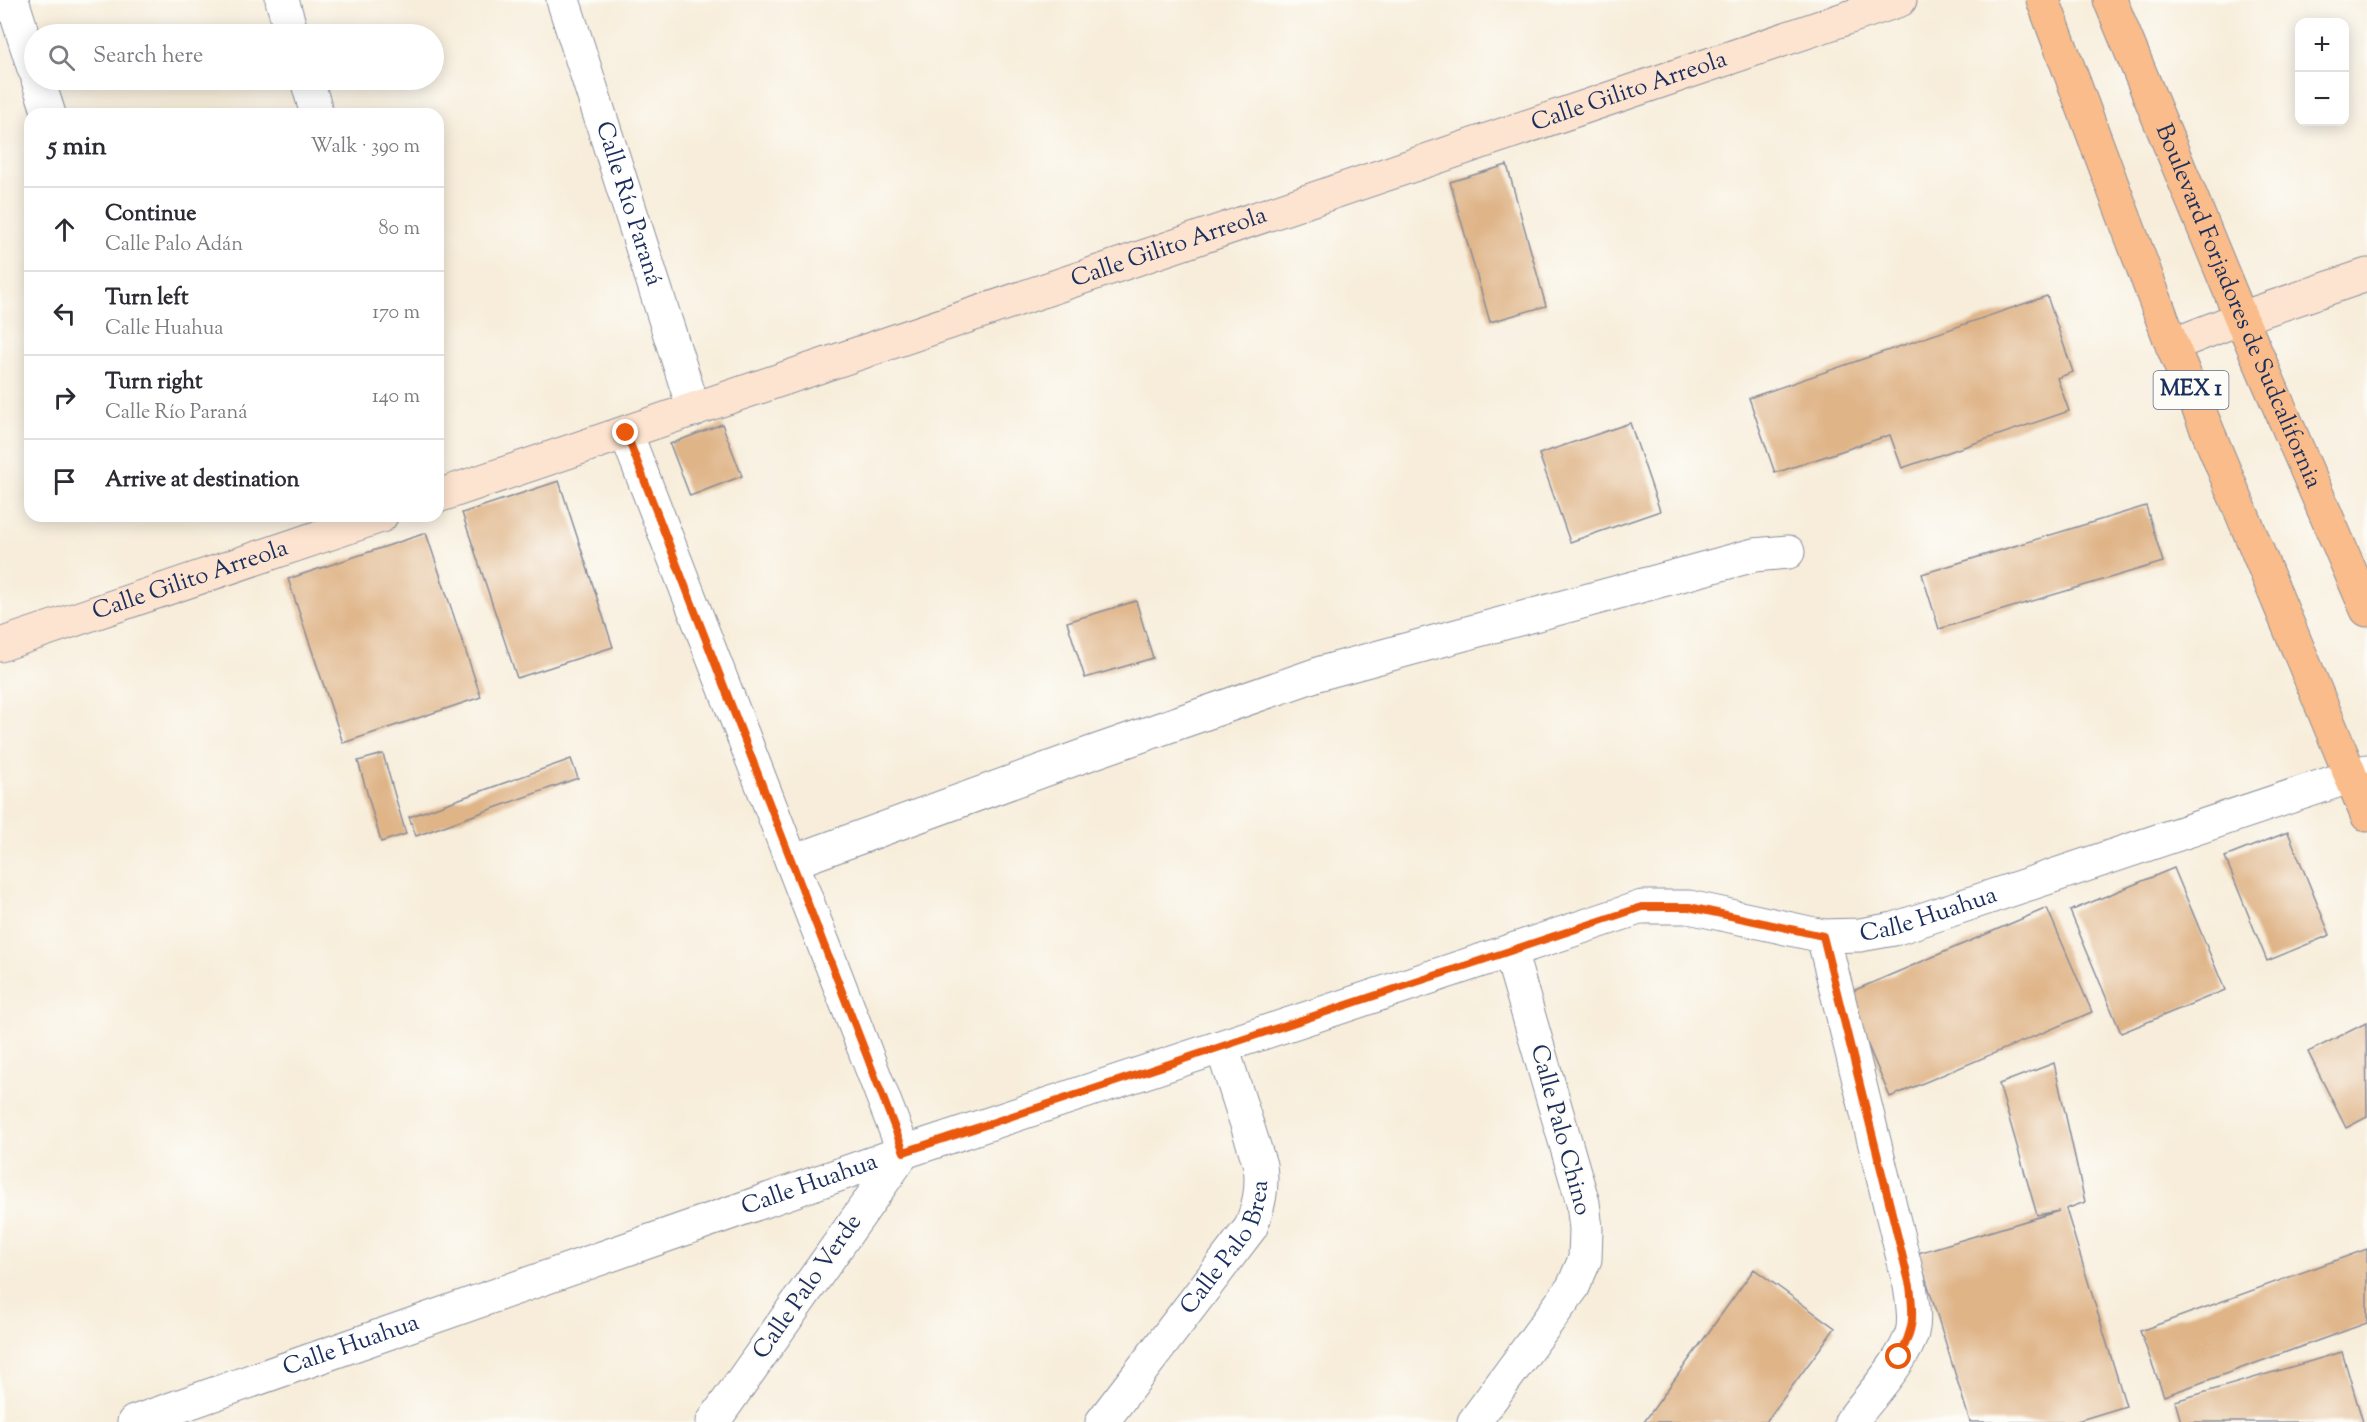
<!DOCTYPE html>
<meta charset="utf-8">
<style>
body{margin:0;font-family:"Sorts Mill Goudy",serif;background:#f7f7f7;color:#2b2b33}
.controls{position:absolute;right:18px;top:18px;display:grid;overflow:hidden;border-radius:12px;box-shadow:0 3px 15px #0003}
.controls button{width:54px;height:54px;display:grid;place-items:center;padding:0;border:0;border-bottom:2px solid #e1e1e2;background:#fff;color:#2b2b33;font:30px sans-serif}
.stop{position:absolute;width:18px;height:18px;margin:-14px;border:4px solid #ea580c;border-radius:50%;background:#fff}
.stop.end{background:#ea580c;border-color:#fff;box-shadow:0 2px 6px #0008}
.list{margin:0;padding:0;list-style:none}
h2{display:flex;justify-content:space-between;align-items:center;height:78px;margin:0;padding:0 24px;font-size:26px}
h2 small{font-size:20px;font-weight:400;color:#7c7c81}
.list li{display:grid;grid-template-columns:39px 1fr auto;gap:18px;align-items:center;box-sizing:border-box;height:84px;padding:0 24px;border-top:2px solid #e1e1e2}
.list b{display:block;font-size:22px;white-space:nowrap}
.list p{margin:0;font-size:20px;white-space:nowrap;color:#7c7c81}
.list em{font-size:20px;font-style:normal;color:#7c7c81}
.icon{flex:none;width:33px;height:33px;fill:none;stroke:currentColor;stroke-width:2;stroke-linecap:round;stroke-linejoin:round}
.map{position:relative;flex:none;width:2367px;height:1422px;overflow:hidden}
.search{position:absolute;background:#fff;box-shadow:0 3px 15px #0003;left:24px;top:24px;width:420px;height:66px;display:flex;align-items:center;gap:15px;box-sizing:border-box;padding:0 21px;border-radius:33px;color:#7c7c81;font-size:22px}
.panel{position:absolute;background:#fff;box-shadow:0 3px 15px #0003;left:24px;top:108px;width:420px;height:414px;border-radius:18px}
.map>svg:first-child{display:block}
.building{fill:#dfb487}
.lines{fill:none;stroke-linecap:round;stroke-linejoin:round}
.street-casing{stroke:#898e9c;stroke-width:35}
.secondary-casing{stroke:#898e9c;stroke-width:35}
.highway-casing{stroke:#898e9c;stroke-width:35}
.street{stroke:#fff;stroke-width:33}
.secondary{stroke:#fde4d0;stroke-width:33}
.highway{stroke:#f9bc8a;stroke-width:33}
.route{stroke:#ea580c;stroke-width:8}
.labels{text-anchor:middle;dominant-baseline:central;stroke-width:4.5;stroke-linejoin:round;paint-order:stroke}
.shield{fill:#fdfcf7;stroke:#5f6c8c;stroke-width:1.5}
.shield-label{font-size:22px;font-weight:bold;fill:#1b2f5e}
.street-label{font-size:24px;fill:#1b2f5e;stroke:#fdfcf7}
</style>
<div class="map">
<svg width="2367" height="1422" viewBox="0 0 2367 1422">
<rect width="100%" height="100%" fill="#fdfcf7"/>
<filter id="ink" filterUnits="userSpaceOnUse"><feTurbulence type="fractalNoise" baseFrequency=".0167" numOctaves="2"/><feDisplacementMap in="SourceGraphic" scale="12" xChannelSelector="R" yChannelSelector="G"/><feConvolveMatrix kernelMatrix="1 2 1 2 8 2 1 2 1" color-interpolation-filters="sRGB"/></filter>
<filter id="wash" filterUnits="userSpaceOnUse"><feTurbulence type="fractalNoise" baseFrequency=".008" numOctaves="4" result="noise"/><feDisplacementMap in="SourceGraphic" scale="24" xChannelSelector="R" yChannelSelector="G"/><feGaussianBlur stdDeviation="1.35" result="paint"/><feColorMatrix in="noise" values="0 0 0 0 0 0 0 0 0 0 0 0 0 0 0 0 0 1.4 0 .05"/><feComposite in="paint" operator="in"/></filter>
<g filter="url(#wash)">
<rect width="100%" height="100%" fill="#f7edda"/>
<g id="blocks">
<path class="building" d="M1507,165l39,141 -56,16 -40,-140z
M2047,296l26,76 -16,6 12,33 -167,57 -12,-33 -115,38 -26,-75z
M1630,423l30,88 -90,31 -31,-88z
M722,424l20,52 -52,20 -20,-52z
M559,481l54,166 -96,31 -55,-165z
M2146,506l17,56 -224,67 -17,-55z
M426,533l55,164 -138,46 -55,-164z
M1136,601l17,57 -68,20 -18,-56z
M383,754l23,80 -25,8 -23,-81z
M571,759l7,19 -162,58 -7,-19z
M2288,832l42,103 -63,26 -42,-104z
M2174,868l51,122 -104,43 -51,-122z
M2047,908l45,104 -202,85 -44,-103z
M2366,1023l1,94 -21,11 -38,-76z
M2054,1063l31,139 -19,7 60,197 -52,16h-104l-52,-169 141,-42 -22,4 -38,-131z
M2367,1249v74l-203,73 -24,-65z
M1754,1269l81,59 -69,94h-122z
M2342,1352l21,70h-182l-6,-21z"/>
</g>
</g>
<g filter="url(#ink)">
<use href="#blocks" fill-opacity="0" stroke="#898e9c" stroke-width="1.5"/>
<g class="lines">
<g class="street-casing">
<g id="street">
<path d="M12,0l22,69"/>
<path d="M282,0l10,34"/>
<path id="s1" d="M563,0l131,410"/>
<path d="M38,80l11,34"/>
<path d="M307,80l10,34"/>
<path d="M626,433l278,719 -191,270"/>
<path d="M792,862l288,-105 241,-84 433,-118 34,-3"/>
<path d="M1823,936l87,350c2,15 6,32 2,47 -9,29 -43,64 -61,89"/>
<path id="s2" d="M134,1422l770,-270 738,-245h47l134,29 37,-1 34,-6 473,-158"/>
<path id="s3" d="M1102,1422l149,-195c8,-22 12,-39 9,-62l-38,-118"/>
<path d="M1474,1422l99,-135 12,-28 1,-30 -3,-26 -73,-252"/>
</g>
</g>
<g class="secondary-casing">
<g id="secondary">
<path d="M2172,345l69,-27 126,-43"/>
<path id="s4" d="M438,496l1462,-496"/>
<path id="s5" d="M0,645l381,-129"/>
</g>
</g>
<g class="highway-casing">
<g id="highway">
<path d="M2043,0l129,345 195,470"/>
<path id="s6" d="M2110,0l131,318 126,292"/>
</g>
</g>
<use href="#street" class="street"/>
<use href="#secondary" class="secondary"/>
<use href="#highway" class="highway"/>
</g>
</g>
<g class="lines" filter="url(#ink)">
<path class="route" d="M626,433l278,719 738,-245h47l134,29 87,350c4,31 4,43 -11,71"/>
</g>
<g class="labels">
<rect class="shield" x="2153.5" y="371" width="75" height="38" rx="4.5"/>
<g class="shield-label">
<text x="2191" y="390">MEX 1</text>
</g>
<g class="street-label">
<text stroke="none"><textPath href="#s4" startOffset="1258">Calle Gilito Arreola</textPath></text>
<text stroke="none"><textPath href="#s1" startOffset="214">Calle Río Paraná</textPath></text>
<text stroke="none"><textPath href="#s4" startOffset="772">Calle Gilito Arreola</textPath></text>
<text stroke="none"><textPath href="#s6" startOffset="332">Boulevard Forjadores de Sudcalifornia</textPath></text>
<text stroke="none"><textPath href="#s5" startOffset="201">Calle Gilito Arreola</textPath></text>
<text stroke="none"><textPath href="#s2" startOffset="1886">Calle Huahua</textPath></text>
<text transform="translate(1560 1130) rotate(75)">Calle Palo Chino</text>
<text stroke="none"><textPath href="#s2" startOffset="716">Calle Huahua</textPath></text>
<text stroke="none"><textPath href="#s3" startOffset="216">Calle Palo Brea</textPath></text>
<text transform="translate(808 1287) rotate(-55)">Calle Palo Verde</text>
<text stroke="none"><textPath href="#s2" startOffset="230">Calle Huahua</textPath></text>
</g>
</g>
</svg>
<div class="controls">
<button>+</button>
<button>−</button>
</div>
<div class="stop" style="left:1899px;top:1357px"></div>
<div class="stop end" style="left:626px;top:433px"></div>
<div class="search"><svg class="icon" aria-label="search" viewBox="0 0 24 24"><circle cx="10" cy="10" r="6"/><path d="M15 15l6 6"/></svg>Search here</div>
<section class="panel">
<h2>5 min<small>Walk · 390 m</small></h2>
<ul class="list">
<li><svg class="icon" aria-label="ahead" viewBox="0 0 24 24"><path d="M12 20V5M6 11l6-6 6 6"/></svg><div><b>Continue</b><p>Calle Palo Adán</p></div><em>80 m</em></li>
<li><svg class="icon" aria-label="left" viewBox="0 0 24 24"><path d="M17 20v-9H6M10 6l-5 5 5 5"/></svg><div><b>Turn left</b><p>Calle Huahua</p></div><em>170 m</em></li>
<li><svg class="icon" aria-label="right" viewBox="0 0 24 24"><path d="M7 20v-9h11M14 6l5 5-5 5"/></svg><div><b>Turn right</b><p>Calle Río Paraná</p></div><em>140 m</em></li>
<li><svg class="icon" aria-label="arrive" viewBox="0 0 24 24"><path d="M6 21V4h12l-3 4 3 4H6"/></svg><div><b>Arrive at destination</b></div></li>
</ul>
</section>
</div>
